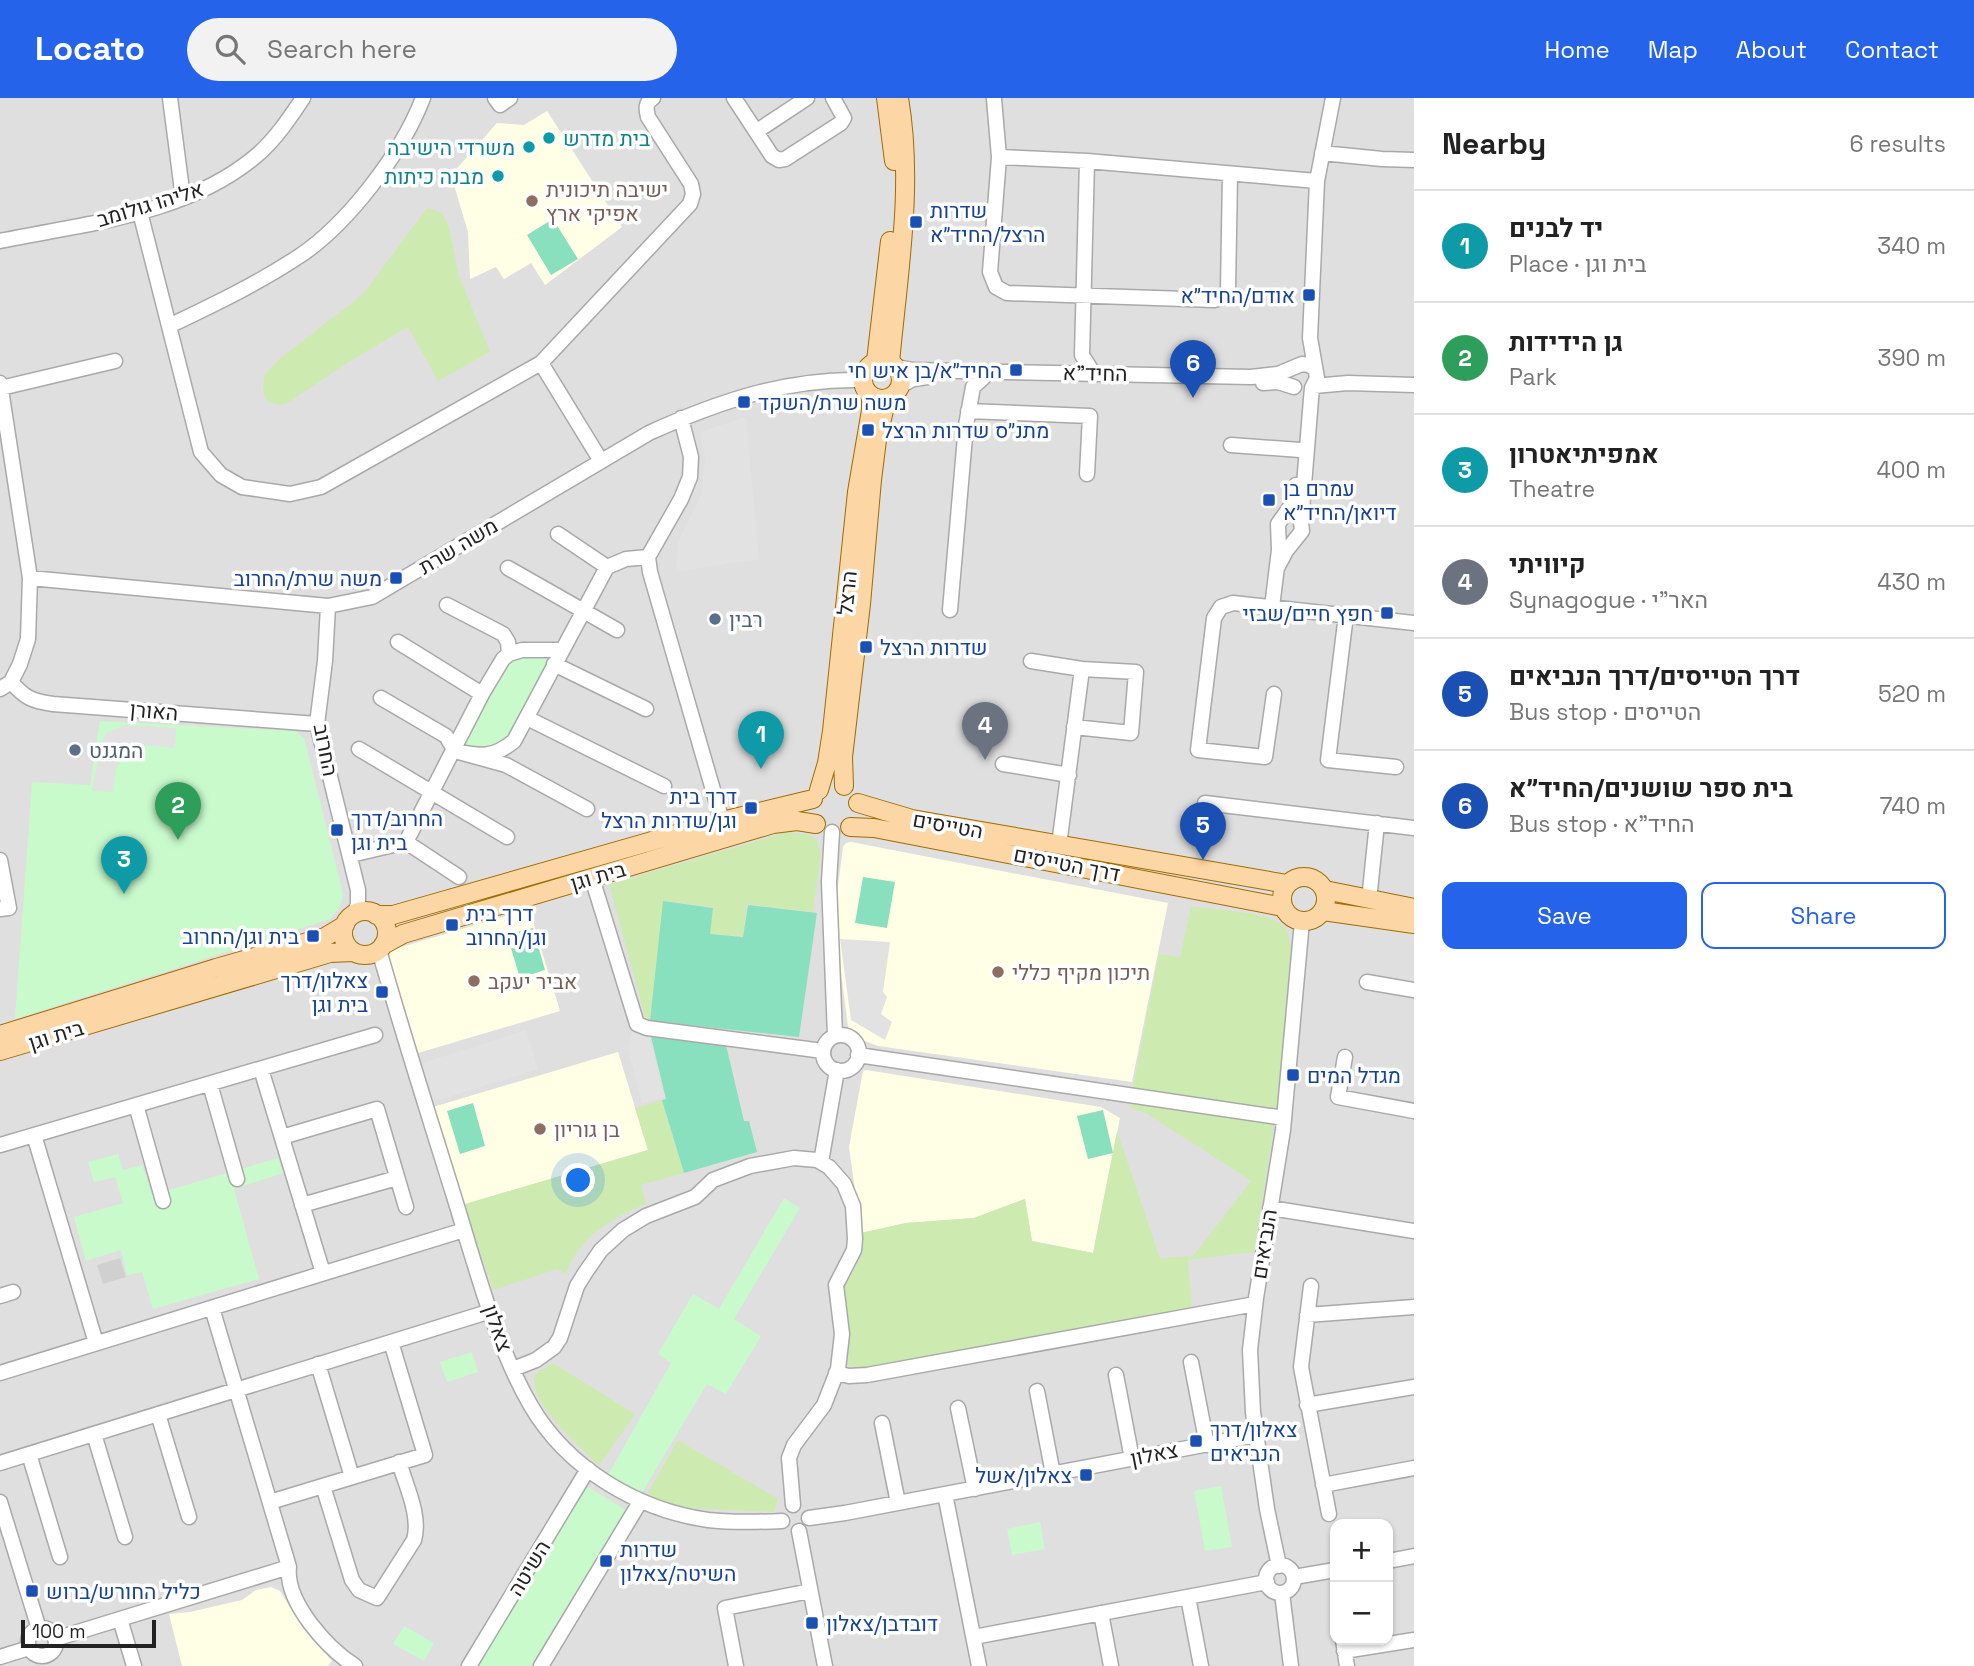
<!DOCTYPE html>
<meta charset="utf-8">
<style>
body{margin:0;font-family:"Space Grotesk",Heebo,sans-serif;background:#f2f2f2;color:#222}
.controls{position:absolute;right:21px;bottom:21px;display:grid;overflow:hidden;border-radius:14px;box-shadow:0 2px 5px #0004}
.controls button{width:63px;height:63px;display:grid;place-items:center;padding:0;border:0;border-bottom:2px solid #e0e0e0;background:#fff;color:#222;font:35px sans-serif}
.scale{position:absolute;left:21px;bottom:18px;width:135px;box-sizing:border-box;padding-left:7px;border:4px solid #222;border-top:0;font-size:19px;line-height:24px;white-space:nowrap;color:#222;-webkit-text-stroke:5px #fff;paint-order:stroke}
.you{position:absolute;left:579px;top:1083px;width:24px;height:24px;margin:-18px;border:5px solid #fff;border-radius:50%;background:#1a73e8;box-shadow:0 0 0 10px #1a73e833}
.badge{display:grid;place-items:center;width:46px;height:46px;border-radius:50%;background:#2563eb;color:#fff;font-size:23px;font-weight:700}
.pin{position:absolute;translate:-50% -58px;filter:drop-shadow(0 2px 4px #0008)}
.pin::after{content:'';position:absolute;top:37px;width:24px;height:21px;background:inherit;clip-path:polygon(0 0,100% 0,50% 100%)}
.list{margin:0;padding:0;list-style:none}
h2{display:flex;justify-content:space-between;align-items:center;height:91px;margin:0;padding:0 28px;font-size:30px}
h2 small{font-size:23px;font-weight:400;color:#767676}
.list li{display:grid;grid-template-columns:46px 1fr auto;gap:21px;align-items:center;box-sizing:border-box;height:112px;padding:0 28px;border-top:2px solid #e0e0e0}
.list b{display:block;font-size:26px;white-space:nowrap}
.list p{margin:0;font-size:23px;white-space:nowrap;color:#767676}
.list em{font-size:23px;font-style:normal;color:#767676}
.actions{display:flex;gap:14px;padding:21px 28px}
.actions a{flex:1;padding:16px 0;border:2px solid #2563eb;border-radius:14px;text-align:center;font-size:24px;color:#2563eb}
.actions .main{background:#2563eb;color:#fff}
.icon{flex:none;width:38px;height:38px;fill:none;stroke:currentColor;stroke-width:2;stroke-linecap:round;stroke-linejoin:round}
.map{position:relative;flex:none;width:1414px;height:1568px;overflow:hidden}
header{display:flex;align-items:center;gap:42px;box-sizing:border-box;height:98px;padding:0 35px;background:#2563eb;color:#fff}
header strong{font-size:33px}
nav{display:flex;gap:38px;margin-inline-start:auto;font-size:24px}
.search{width:490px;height:63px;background:#f2f2f2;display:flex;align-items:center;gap:18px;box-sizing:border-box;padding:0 24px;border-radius:38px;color:#767676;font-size:26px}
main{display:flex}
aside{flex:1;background:#fff}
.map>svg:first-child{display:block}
.residential{fill:#e0dfdf;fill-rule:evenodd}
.education{fill:#ffffe5}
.religious{fill:#d0d0d0}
.grass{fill:#cdebb0}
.park{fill:#c8facc}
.pitch{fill:#88e0be}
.parking{fill:#e2e2e2}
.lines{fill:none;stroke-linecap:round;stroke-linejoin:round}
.minor-casing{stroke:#a9a9a9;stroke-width:17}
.major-casing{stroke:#a06b00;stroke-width:20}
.minor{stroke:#fff;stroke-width:14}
.major{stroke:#fcd6a4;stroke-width:18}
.culture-dot{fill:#0f9aa8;stroke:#fff;stroke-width:2.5}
.education-dot{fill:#8d6e63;stroke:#fff;stroke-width:2.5}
.transit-dot{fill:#1a4fb4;stroke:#fff;stroke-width:2.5}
.service-dot{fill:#5c6f8a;stroke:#fff;stroke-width:2.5}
.labels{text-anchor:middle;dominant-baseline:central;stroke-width:7;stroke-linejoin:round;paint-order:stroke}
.culture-label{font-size:21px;fill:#0d838f;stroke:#fff;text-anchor:end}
.education-label{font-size:21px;fill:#785e54;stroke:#fff;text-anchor:start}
.street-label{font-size:21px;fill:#222;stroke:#fff}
.transit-label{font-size:21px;fill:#164399;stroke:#fff;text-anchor:start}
.service-label{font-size:21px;fill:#4e5e75;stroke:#fff;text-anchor:start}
</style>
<header>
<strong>Locato</strong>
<div class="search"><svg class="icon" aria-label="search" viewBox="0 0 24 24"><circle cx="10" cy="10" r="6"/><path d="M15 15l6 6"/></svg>Search here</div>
<nav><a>Home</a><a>Map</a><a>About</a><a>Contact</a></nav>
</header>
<main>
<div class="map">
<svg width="1414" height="1568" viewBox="0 0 1414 1568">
<rect width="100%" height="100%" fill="#f2efe9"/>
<path class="residential" d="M0,0h1414v1568h-1414zM1335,1426h53v116h-53z"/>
<path class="education" d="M547,13l75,116 -77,58 -14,-22 -27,16 -8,-12 -26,12 -2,-47 -17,-57 46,-52 27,2z
M851,744l317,61 -36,179 -254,-36 -16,-6 -14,-13 -14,-110 9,-70 3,-4z
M529,811l31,102 -142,42 -30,-102z
M618,954l30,98 -186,55 -29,-98z
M866,972l235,37 19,11 -27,135 -61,-12 -7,-42 -51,19 -68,5 -45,10 -12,-86 14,-76z
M271,1489l9,4 22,36 30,34 -4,5h-146l-13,-52 21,-2 52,-12 14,-10z"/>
<path class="religious" d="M120,1160l6,19 -23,7 -6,-19z"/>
<path class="grass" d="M427,110l16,5 7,18 9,45 31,76 -52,29 -30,-54 -64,38 -58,39 -8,1 -10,-3 -5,-11 1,-15 14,-16 85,-66z
M788,734l23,3 6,5 4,15 -8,57 -66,-8 -4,32 -33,-2 3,-27 -50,-6 -13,120 -4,-1 -37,-136z
M1191,808c22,4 75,5 91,19 6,6 7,12 9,20l-14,163 -23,144 -66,8 4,49 -323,58h-17l-6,-3 1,-26 -6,-60 20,-25v-20l45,-10 68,-5 51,-19 7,42 61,12 24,-122 43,127 33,-2 58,-75 -102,-66 -20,-8 30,-153 21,3z
M662,1002l22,73 -43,12 5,19c-33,13 -68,34 -80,70l-9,-5 -63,21 -32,-85 186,-55 -13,-42z
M553,1265l82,51 -36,52c-18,-18 -73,-65 -64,-92z
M678,1342l100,59 -4,13 -89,-4 -39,-12z"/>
<path class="park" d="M538,558l12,1c-11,22 -29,73 -50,85 -12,6 -24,6 -37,5l42,-81 15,-8z
M100,623l195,10 9,7 39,156 -3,13 -10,12 -315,100 17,-237 58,3z
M118,1056l5,16 19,-5 10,30 126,-37 5,15 -49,16 25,90 -106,30 -11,-37 -15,3 -6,-25 -35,11 -12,-44 49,-14 -8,-26 -21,5 -6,-20z
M784,1100l16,10 -66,111 27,17 -35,58 -19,-10 -66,110 -33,-19 63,-112 -13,-9 35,-60 26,15z
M472,1254l6,20 -31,10 -7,-20z
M585,1387l41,25 -95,156h-55z
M1221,1388l11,61 -27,4 -11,-60z
M1040,1424l5,27 -33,6 -5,-26z
M404,1528l30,17 -10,18 -31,-17z"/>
<path class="pitch" d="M553,121l25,40 -27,16 -24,-40z
M863,779l32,5 -8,46 -32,-5z
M663,803l50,7 -3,26 33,3 5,-32 69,8 -18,124 -149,-16z
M533,830l12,42 -25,8 -13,-43z
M651,939l75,8 18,76h5l8,31 -73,21 -22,-73 4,-1z
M473,1005l12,43 -25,8 -13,-43z
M1103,1012l10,43 -25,6 -11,-43z"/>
<path class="parking" d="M746,319l13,142 -83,13 2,-30 23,-47 4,-36 -5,-27z
M125,627l51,3 -1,20 -29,-3 -11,2 -10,8 -9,13 -3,24 -21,-1 9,-47 5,-11z
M840,841l50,3 -7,50 4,5 -6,17 11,8 -7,18 -34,-20z
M633,931l15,3 17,65 -23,6 -14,-54z
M526,932l12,39 -106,33 -12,-38z"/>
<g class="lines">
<g class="minor-casing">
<path id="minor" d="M170,0l13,100
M495,0l5,7 10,-7
M734,0l38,58 7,4 6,-1 56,-36 3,-5 -11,-20
M994,1l5,58 -9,115 6,15 11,6 207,7 10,-3 4,-7 2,-115
M757,33l50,-33
M1322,55l60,6 32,1
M999,59l88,4 230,20
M1087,63l-5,194 11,18
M140,114l61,240 20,23 21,12 48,7 31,-7 220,-124 149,-159 3,-10 -2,-10 -43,-67c-2,-8 -3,-14 5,-19
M0,143c86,-18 186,-26 256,-85 19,-16 33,-37 47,-58
M169,228c44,-21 88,-42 129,-69 49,-32 104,-104 125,-159
M541,265l60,98
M896,269l17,3 338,7 27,-3 24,-10 7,1 6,4
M0,285l30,195 -2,61 -8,25 -9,18 -11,7
M1263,285l15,-1 16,5
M900,288l13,-7 15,-2
M1314,288l34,-3 66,2
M1,290l114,-27
M968,313l122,5 -3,58
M681,320l10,39 -1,20 -9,22 -33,58 2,15 72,249
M1231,347l69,5
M558,436l49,33
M508,470l109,62
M1277,470l9,-17 16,-20 -1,-9 10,-123 1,-11 5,-10 -7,-40 7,-157 16,-83
M30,480l298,28 44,-9 277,-164c68,-31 138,-55 213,-53
M447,507l56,29 5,8 1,12
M328,508l-3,55 -8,63 41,166v15l-5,10
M1272,509l7,-57 -1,-26 15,-21 3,-18
M950,512l16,-185 7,-38 10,-9
M1346,517l-18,145 68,7
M398,544l84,52
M1031,563l51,8 -23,176
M554,566l92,45
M11,584c14,16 21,19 42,22l264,20
M1274,596l-9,63 -67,-7 16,-132 7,-11 12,-4 181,20
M381,600l65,38 9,15 51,14 81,44
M527,620l137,68
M1074,629l57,6 5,-61 -54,-3
M359,651l148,88
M455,653c25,5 37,8 59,-10l93,-174 19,-8 22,-2
M1003,666l66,11
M1205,705l209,25
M832,734l-3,50 6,154
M406,744l53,35
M351,757l55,-13 76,-148 21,-35 6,-5 13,-4h39
M0,762l9,48 -9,1
M592,780l45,146 10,4 176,23
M1369,802l8,-77
M379,852c24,85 51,169 77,253 20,65 41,145 75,203 37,63 107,104 177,114 25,3 50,2 74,1
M1367,884l47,8
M823 955a18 18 0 1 1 36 0a18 18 0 1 1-36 0Z
M858,957l426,63
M1345,959l-7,40 76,14
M261,971l62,204
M210,986l27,95
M136,1007l27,96
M34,1037l62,208
M282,1039l95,-28 29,98
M0,1047l375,-110
M821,1064l16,-92
M302,1107l95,-27
M1270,1110l144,23
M1311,1188l-10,81 28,147
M0,1198l13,-4
M212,1210l77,259c-4,35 38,81 66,99
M1307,1217l107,-8
M1191,1264l16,83
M318,1266l34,113
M513,1271l23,-9 18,-13 6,-9 17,-52 8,-13 16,-23 22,-20 23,-14 49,-19 18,-17 37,-14 44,-8 23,2 12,7 15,17 9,22 2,33 -1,11 -18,35 6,49 -4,35 -14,36 -30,40 -5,13 4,47
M0,1275l464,-143
M836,1275l13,3 18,-1 388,-71
M1116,1277l16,84
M1037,1293l16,83
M1307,1307l107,-18
M958,1310l17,81
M158,1316l31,103
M882,1325l16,80
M94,1336l31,103
M29,1356l31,103
M0,1365l491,-152
M1323,1387l91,-17
M323,1388l29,94 7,10 18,8 37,-58c7,-24 -8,-54 -15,-78
M945,1396l34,172
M0,1404l39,127
M270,1404l155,-47 -34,-113
M809,1420l36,-5 411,-78
M799,1433l26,135
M1388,1463l26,-5
M1266 1481a14 14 0 1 1 28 0a14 14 0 1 1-28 0Z
M1279,1468l-12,-57 -14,-97 -3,-62 6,-52 27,-168 19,-209
M1294,1479l41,-7
M1282,1495l9,73
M1188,1499l13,69
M1101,1515l10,53
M120,1521l14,47
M28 1544a14 14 0 1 1 28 0a14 14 0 1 1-28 0Z
M974,1539l293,-55
M55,1541l234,-72
M1343,1542l4,26
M1344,1553l70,-11
M0,1559l29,-9
M469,1568l119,-197
M541,1568l99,-164
M736,1568l-11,-58 85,-17"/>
</g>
<g class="major-casing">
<path id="major" d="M886,0l8,63
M863 282a19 19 0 1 1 38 0a19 19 0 1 1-38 0Z
M876,263l14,-120
M890,265c8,-88 24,-178 9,-265
M844,688l-1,-29 18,-153 11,-124 5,-40 10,-42
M819,692l8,-27 5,-32 25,-239 14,-82v-14
M858,705l54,16 375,65
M850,729l24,1 409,79
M1282 801a22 22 0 1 1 44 0a22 22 0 1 1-44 0Z
M1325,792l89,18
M1323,813l91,13
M343 835a22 22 0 1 1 44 0a22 22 0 1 1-44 0Z
M376,817h17l329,-94 91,-22
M383,847l20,-11 370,-110 24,-3 19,3
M0,937l216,-67 109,-31 20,-12
M0,953l330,-98 23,-1"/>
</g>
<use href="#minor" class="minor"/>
<use href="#major" class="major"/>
</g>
<g class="culture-dot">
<circle cx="549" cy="40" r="7"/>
<circle cx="529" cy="49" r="7"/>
<circle cx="498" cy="78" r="7"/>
</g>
<g class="education-dot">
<circle cx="532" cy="103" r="7"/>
<circle cx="998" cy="874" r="7"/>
<circle cx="474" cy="883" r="7"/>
<circle cx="540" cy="1031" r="7"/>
</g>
<g class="transit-dot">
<rect x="909" y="117" width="14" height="14" rx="3.5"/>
<rect x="1302" y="190" width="14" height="14" rx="3.5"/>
<rect x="1009" y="265" width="14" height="14" rx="3.5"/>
<rect x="737" y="297" width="14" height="14" rx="3.5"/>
<rect x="861" y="325" width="14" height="14" rx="3.5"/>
<rect x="1262" y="395" width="14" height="14" rx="3.5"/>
<rect x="389" y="473" width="14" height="14" rx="3.5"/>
<rect x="1380" y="508" width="14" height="14" rx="3.5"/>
<rect x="859" y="542" width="14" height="14" rx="3.5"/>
<rect x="744" y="703" width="14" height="14" rx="3.5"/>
<rect x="330" y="725" width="14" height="14" rx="3.5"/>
<rect x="445" y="820" width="14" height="14" rx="3.5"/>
<rect x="306" y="831" width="14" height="14" rx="3.5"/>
<rect x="375" y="887" width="14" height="14" rx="3.5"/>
<rect x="1286" y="970" width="14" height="14" rx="3.5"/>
<rect x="1189" y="1336" width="14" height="14" rx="3.5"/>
<rect x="1079" y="1370" width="14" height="14" rx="3.5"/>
<rect x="599" y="1456" width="14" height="14" rx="3.5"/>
<rect x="25" y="1486" width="14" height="14" rx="3.5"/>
<rect x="805" y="1518" width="14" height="14" rx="3.5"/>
</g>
<g class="service-dot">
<circle cx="715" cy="521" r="7"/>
<circle cx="75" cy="652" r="7"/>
</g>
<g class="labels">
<g class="culture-label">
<text x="563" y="40" text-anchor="start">בית מדרש</text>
<text x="515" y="49">משרדי הישיבה</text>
<text x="484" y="78">מבנה כיתות</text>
</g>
<g class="education-label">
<text x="546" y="91">ישיבה תיכונית<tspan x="546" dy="24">אפיקי ארץ</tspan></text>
<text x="1012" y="874">תיכון מקיף כללי</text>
<text x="488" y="883">אביר יעקב</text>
<text x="554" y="1031">בן גוריון</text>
</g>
<g class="street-label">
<text transform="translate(150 106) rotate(-17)">אליהו גולומב</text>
<text transform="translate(1095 275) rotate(1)">החיד"א</text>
<text transform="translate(458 448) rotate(-31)">משה שרת</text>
<text transform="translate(847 495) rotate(-84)">הרצל</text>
<text transform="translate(154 613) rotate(5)">האורן</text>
<text transform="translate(326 652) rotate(79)">החרוב</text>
<text transform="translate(948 727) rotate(10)">הטייסים</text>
<text transform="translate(1067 766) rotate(11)">דרך הטייסים</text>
<text transform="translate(598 778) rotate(-16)">בית וגן</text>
<text transform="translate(56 937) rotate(-17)">בית וגן</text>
<text transform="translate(1264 1146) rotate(-81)">הנביאים</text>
<text transform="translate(498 1230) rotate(71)">צאלון</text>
<text transform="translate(1154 1356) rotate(-11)">צאלון</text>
<text transform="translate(529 1470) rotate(-59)">השיטה</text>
</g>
<g class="transit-label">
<text x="930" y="112">שדרות<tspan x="930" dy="24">הרצל/החיד״א</tspan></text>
<text x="1295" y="197" text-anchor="end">אודם/החיד״א</text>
<text x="1002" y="272" text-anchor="end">החיד״א/בן איש חי</text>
<text x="758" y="304">משה שרת/השקד</text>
<text x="882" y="332">מתנ״ס שדרות הרצל</text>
<text x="1283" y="390">עמרם בן<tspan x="1283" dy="24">דיואן/החיד״א</tspan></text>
<text x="382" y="480" text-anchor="end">משה שרת/החרוב</text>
<text x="1373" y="515" text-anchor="end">חפץ חיים/שבזי</text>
<text x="880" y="549">שדרות הרצל</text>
<text x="737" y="698" text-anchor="end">דרך בית<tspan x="737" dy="24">וגן/שדרות הרצל</tspan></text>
<text x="351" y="720">החרוב/דרך<tspan x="351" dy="24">בית וגן</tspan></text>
<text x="466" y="815">דרך בית<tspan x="466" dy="24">וגן/החרוב</tspan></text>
<text x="299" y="838" text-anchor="end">בית וגן/החרוב</text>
<text x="368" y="882" text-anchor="end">צאלון/דרך<tspan x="368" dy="24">בית וגן</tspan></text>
<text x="1307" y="977">מגדל המים</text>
<text x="1210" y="1331">צאלון/דרך<tspan x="1210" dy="24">הנביאים</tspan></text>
<text x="1072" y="1377" text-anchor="end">צאלון/אשל</text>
<text x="620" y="1451">שדרות<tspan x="620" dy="24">השיטה/צאלון</tspan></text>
<text x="46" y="1493">כליל החורש/ברוש</text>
<text x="826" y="1525">דובדבן/צאלון</text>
</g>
<g class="service-label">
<text x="729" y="521">רבין</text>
<text x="89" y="652">המגנט</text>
</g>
</g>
</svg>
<div class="controls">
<button>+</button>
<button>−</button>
</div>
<div class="scale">100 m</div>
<div class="you"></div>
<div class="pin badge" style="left:761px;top:671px;background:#0f9aa8">1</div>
<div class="pin badge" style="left:178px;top:742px;background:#2e9e5b">2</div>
<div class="pin badge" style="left:124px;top:796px;background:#0f9aa8">3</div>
<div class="pin badge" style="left:985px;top:662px;background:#6b7280">4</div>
<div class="pin badge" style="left:1203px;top:762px;background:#1a4fb4">5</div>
<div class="pin badge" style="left:1193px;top:300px;background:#1a4fb4">6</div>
</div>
<aside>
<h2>Nearby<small>6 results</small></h2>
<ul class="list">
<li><span class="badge" style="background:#0f9aa8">1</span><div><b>יד לבנים</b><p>Place · בית וגן</p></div><em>340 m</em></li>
<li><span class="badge" style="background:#2e9e5b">2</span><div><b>גן הידידות</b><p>Park</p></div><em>390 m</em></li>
<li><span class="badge" style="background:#0f9aa8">3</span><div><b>אמפיתיאטרון</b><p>Theatre</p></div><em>400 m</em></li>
<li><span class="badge" style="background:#6b7280">4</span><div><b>קיוויתי</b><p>Synagogue · האר&quot;י</p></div><em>430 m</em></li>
<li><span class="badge" style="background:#1a4fb4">5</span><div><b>דרך הטייסים/דרך הנביאים</b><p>Bus stop · הטייסים</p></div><em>520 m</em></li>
<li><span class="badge" style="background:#1a4fb4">6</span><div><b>בית ספר שושנים/החיד״א</b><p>Bus stop · החיד&quot;א</p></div><em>740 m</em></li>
</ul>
<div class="actions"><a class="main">Save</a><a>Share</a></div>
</aside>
</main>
